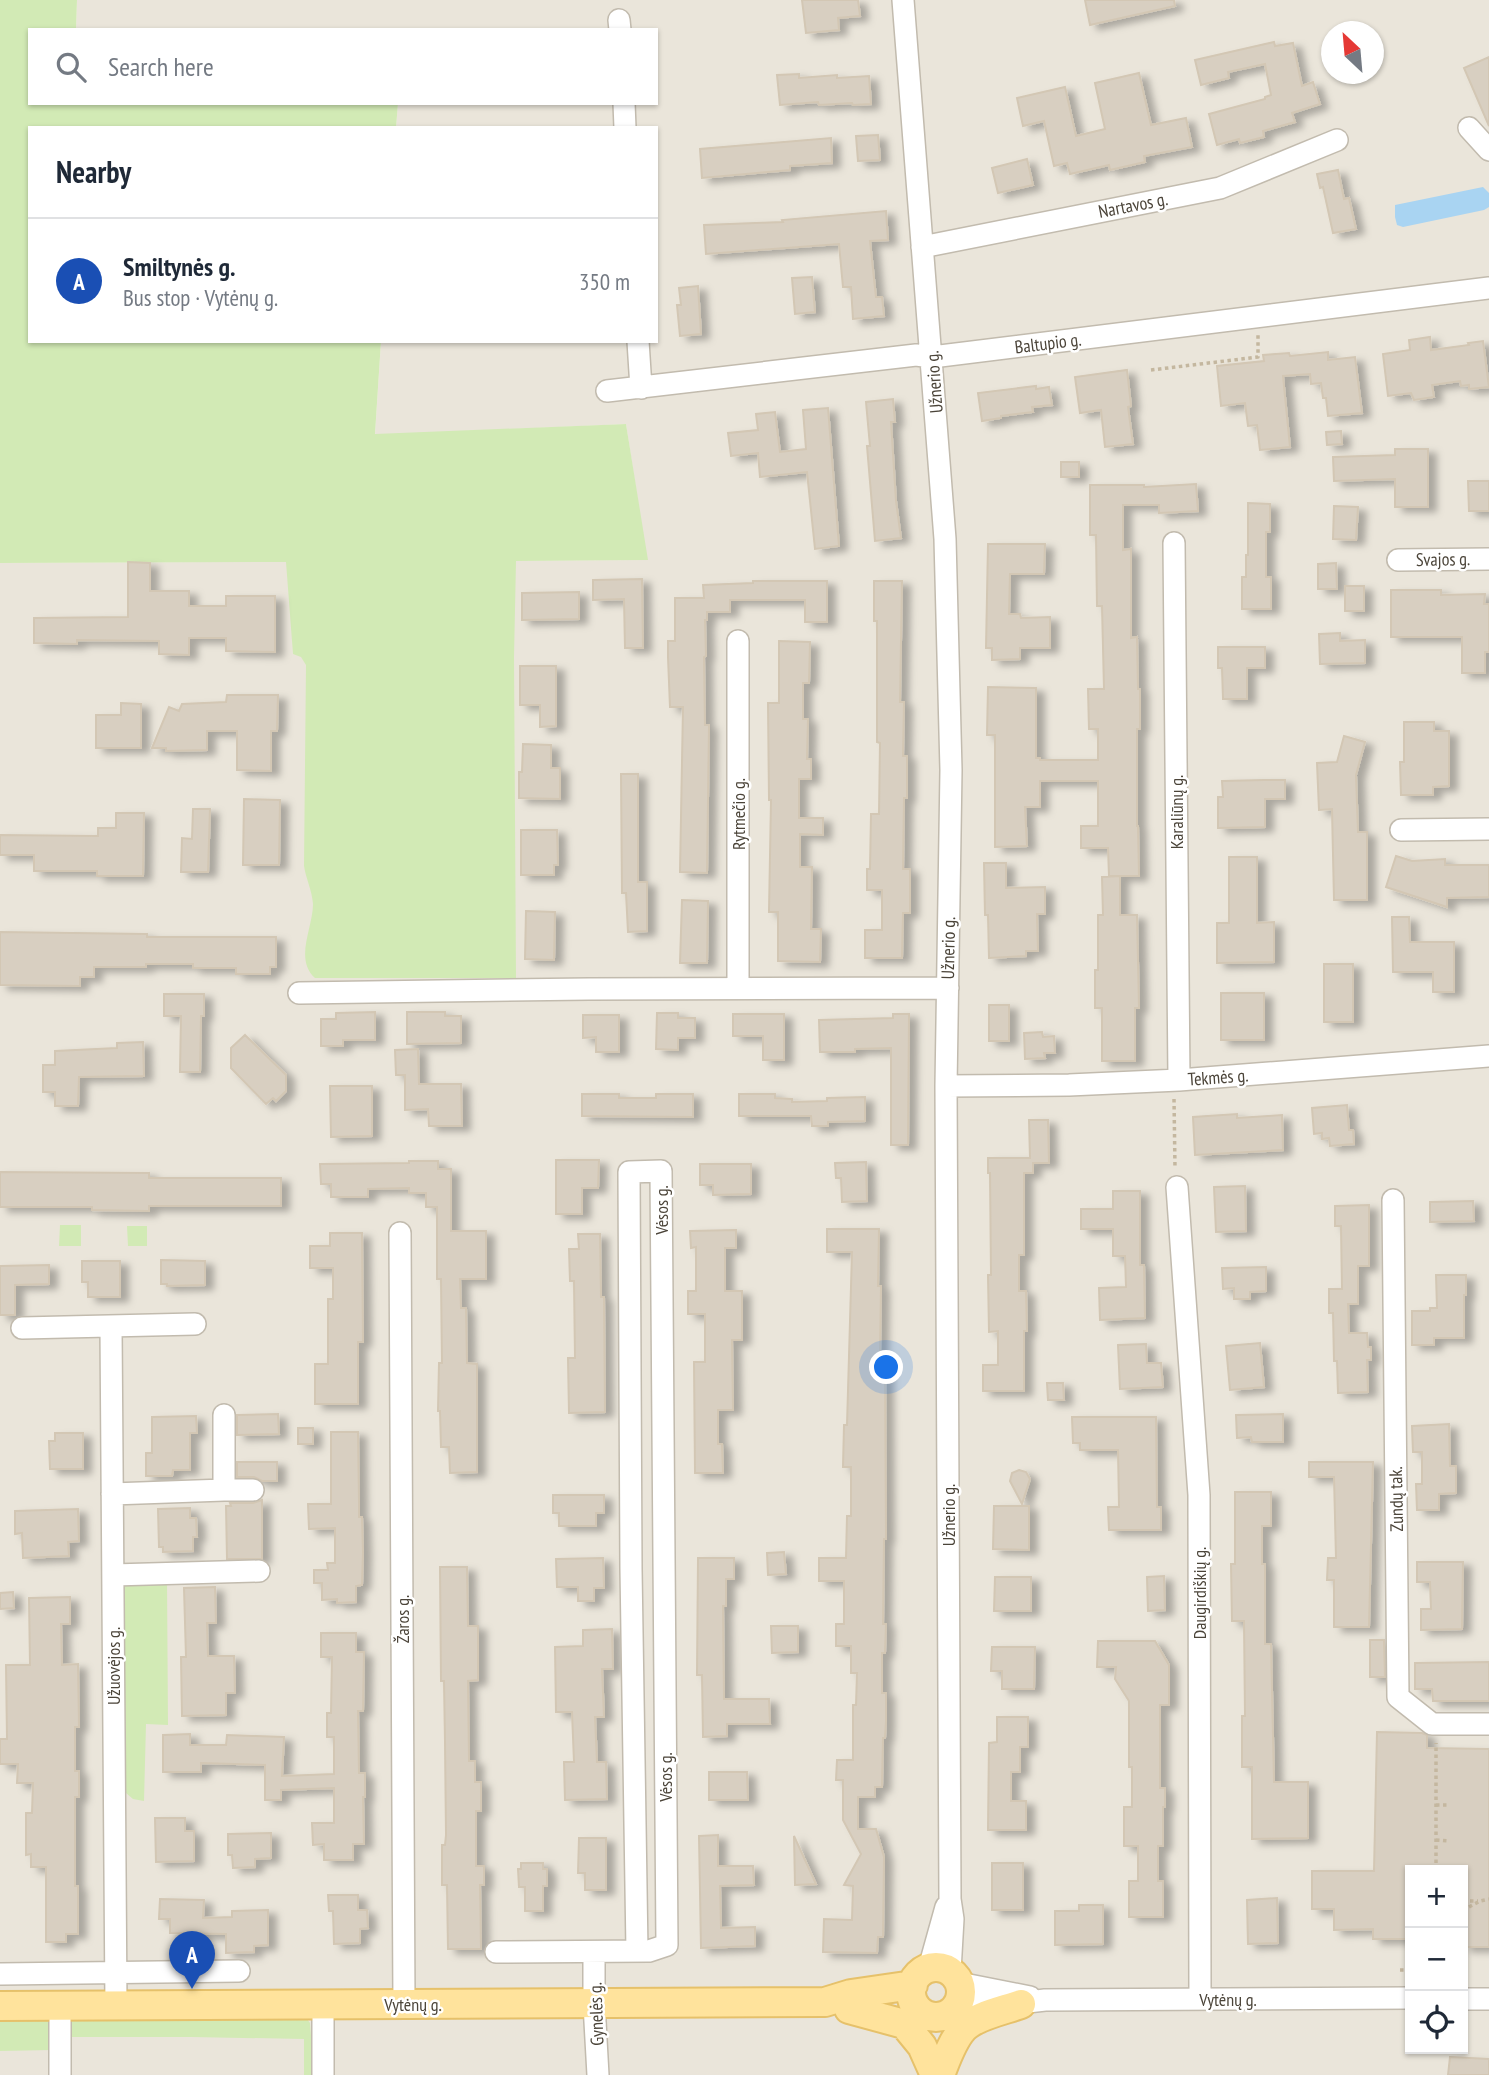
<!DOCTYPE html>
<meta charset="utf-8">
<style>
body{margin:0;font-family:"PT Sans Narrow",sans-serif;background:#f6f6f7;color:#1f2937}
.controls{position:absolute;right:21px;bottom:21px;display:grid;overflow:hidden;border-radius:0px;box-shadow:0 2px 5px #0004}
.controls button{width:63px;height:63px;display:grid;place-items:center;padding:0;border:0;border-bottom:2px solid #e0e1e3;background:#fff;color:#1f2937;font:35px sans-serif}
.compass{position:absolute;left:1321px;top:21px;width:63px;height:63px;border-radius:50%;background:#fff;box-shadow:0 2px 5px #0004;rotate:334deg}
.you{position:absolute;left:887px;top:1368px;width:24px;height:24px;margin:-18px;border:5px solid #fff;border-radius:50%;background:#1a73e8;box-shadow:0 0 0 10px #1a73e833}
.badge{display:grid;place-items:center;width:46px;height:46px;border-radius:50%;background:#fc3f1d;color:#fff;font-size:23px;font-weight:700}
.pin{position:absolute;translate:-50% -58px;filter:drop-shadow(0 2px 4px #0008)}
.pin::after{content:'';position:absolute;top:37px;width:24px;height:21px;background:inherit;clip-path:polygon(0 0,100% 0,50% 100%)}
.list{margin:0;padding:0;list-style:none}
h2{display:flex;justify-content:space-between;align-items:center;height:91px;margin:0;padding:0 28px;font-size:30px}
h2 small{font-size:23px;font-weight:400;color:#747a83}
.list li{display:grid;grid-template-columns:46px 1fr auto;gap:21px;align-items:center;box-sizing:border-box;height:126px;padding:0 28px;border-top:2px solid #e0e1e3}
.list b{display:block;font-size:26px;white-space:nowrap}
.list p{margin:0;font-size:23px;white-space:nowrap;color:#747a83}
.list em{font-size:23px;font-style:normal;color:#747a83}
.icon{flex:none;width:38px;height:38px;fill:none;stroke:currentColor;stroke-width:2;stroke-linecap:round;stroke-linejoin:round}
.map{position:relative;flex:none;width:1489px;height:2075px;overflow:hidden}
.search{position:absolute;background:#fff;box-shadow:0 2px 5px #0004;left:28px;top:28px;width:630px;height:77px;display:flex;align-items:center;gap:18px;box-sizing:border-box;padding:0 24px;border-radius:0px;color:#747a83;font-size:26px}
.panel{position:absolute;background:#fff;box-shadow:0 2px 5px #0004;left:28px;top:126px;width:630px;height:217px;border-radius:0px}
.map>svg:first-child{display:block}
.residential{fill:#eae5da;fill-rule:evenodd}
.green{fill:#d2eab5}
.water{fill:#a9d4f2}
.building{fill:#d8cfc1;stroke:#d3c7b4;stroke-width:2;filter:url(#shadow)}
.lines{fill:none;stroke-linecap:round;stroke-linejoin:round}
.minor-casing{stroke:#c2bbae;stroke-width:24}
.major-casing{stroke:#e6c16a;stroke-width:32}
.path{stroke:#c4b79f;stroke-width:3.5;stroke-dasharray:3.5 3.5;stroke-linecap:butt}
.minor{stroke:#fff;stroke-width:21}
.major{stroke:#ffe39c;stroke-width:28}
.labels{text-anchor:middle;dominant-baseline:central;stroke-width:5;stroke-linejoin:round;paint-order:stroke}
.street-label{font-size:18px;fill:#4b4439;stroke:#fff}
</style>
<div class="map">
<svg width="1489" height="2075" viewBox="0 0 1489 2075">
<defs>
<filter id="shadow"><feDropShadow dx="8" dy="4.5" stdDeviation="3.5" flood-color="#0004"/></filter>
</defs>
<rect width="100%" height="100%" fill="#f6f3ec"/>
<path class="residential" d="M77,0h1412v2075h-1489v-1512l647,-3 -21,-136 -251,11 6,-94h275v-213h-260l2,-25h258v-73h-580zM1332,32h42v42h-42zM1410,1870h53v179h-53z"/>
<path class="green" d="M0,0h77l-1,30h-46v73h368l-2,25h-366v213h351l-6,93 251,-10 22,136 -132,1 -2,96 2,321h-201c-21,-19 -2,-50 -2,-74 -1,-14 -7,-25 -9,-38l2,-201 -5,-8 -8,-3 -7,-92 -286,1z
M60,1225h21v21h-22z
M127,1226h20v20h-19z
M167,1579l1,146 -22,-1 -2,77 -11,-2 -7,-6 -3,-204v-4z
M304,2015l6,8 4,52h-10v-36l-113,-2h-124l3,-18z
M0,2017h49l4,5 -1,28 -52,1z"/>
<path class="water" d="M1483,187l6,6v14l-5,3 -81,17 -6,-2 -2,-8v-12z"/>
<path class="building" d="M802,0h56l2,16 -22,2 1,12 -33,3z
M1085,0h89l1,6 -85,19z
M1274,42l1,4 18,-3 9,43 11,-4 7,22 -28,9 3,9 -32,9 1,6 -24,6 -1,-4 -22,6 -8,-31 56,-15v-2l6,-2 -6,-31 -37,8 1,6 -28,7 -6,-25z
M1489,57v69l-25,-58z
M1139,73l12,52 35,-7 6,29 -48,9 1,6 -35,8 -1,-5 -39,9 -3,-11 -13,3 -10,-45 -21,5 -6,-28 48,-11 11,49 29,-7 -10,-46z
M799,74v4l38,-3v3l32,-2 2,28 -18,1 -1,-2 -33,2 -1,-3 -38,3 -3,-30z
M878,135l2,25 -22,1 -2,-25z
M831,138l1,25 -42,3v4l-88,8 -2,-29z
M1027,159l6,26 -35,8 -6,-25z
M1338,170l6,29 5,-1 7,31 -23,4 -10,-46 -3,1 -3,-14z
M886,211l2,29 -18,1 6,56h6l2,19 -31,3 -2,-32h-8l-4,-43 -133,10 -2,-29 79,-3 -1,-2z
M812,277l3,35 -20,2 -3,-36z
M698,286l3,48 -21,2 -3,-31h4l-2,-17z
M1430,337l1,13 38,-5 -1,-2 15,-2 6,46 -20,2v-4l-8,1 -1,-5 -28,4 2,12 -20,3 -3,-7 -23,3 -5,-42 27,-4 -1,-10z
M1328,352v8l27,-3 7,56 -34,3 -2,-18h-3l-2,-15 -10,1 -1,-10 -27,2 7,71 -30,3 -3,-25 -9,1 -3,-23 -24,3 -4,-40 47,-5 -1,-6 26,-2 1,3z
M1127,370l4,36 -3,1 5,37 -28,3 -4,-37 -21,3 -5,-36z
M1036,386v3l13,-2 3,18 -20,2 1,5 -32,4v2l-19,3 -4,-28z
M893,399l2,23h-4l5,79 5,37 -26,3 -8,-95h3l-4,-44z
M828,408l11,138 -24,3 -8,-77 -47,5 -2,-24 -27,3 -3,-23 30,-3 -2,-16 19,-2 5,40 26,-3 -3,-39z
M1341,431l1,13 -15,1 -1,-13z
M1395,449h33v58h-33v-28l-61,2 -1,-24 62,-2z
M1061,462h18v15h-18z
M1468,481h21v30h-20z
M1196,484l2,27 -39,2v-8h-36v45l8,-1v89l6,-1 1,52h2v40h-3v97h1l1,50h-30l-1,-28h-27v-22h17v-45h-58v26h-15l2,39 -32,1v-112h-8l1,-48 48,1v70h4v2h58v-31h-9l-1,-40h16l-2,-83h-5l-1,-71h-6v-50h54v2z
M1248,503l22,1v28h-4v45h5v32h-29v-32h4v-22h2z
M1334,506l24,1 -2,33 -23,-1z
M988,544h57l-1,30h-34l-1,40h11l1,4 29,-1v31h-30v11l-28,1v-12h-6z
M128,562l22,1v28h39v15h37v-10h49v56l-49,-1v-13h-37v17l-30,-1v-13l-82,-1v4l-43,-1v-25l94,-1z
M1336,563l1,26h-19v-25z
M642,579l1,69h-18l-1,-49 -31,1v-20z
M753,581h74v41h-22v-22h-75v12h-23v8h-2l1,36 -2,1 1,68h4l-2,148 -27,-1 3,-165h-13l-2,-50v-16h7v-43h29l-1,-13 50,-2z
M874,581h28l-2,121h4l-1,54h4v42h-3l-1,71h7v44h-7l-1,45h-37v-28h17v-40h-15v-21h3l1,-55h8l1,-71 -3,-1v-121h-3z
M1345,586h19v25h-19z
M1391,590h50v5l44,-1 -1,10h5v48h-4v21h-23v-36h-71z
M579,592v27l-57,1v-27z
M1340,633v8l25,-1v23l-45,1 -1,-30z
M779,641l31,1 -1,41h-6v36h5l-1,40h4v20h-12v39h24v17l-23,-1v33h12l-1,62h10l-1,33 -42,-1v-49h-9l2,-112h-2l-1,-97h11z
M1218,647h47v21h-18v31h-24l-1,-31h-4z
M520,666h36v60l-16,1v-22h-20z
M227,695h51l-1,36h-6v40l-34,-1v-39h-30v19l-41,1v-3h-14l17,-41 10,4 3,-7 44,-2z
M121,703l20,1v44h-45v-33h25z
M1404,722h30v9h15v55l-16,1v8h-32l-1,-33h4z
M1344,736l21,6 -9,33 2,57h9v68h-33l-2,-91 -13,1 -2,-47 20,-1z
M523,744l28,1v23h9v31l-41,-1v-26h3z
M621,774h17v108h9v49l-19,1 -2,-39h-4z
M1264,780h21v19h-20v28l-47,1v-31h5l-1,-16z
M244,799l36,1 -1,65h-36z
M193,809h17l-2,63h-27l1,-34 10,1z
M116,813h28l-1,63h-46v-5h-63v-16h-34v-20l98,1v-8h18z
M521,830h36l1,35h-4v10h-33z
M1396,856l16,5 33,-2v6h44v32l-42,1v9l-61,-20z
M1229,857h28v66l17,-1v40l-57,1v-40h12z
M984,863h22v25l39,-1v27h-8l1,37h-12v5l-37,2 -1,-43h-3z
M1120,876v39h17l2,93h-4v53h-33v-53h-7v-38h3v-55h5l-1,-38z
M682,900l26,1 -1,62h-27z
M526,911l29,1 -1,48 -29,-1z
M1392,917h17l1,25h44v50h-21v-20h-40z
M0,932l147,2v3h129v30h-6v7h-34v-6h-43v-4h-47v3h-52v10h-14v9l-80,-1z
M1324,964h29v58h-29z
M1221,993h43v47h-43z
M164,994h40v22h-3l-1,56h-20l1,-56h-17z
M989,1005h20v36h-20z
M375,1012v28h-32v6h-22v-27h15v-6z
M407,1012h38v4h16v27l-54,1z
M657,1013h21v5h17v20h-17v12l-22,-1z
M733,1014h51v46h-21v-24h-30z
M893,1014h16l-1,131h-17v-97l-36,1v3h-35l-1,-32 74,-2z
M583,1015h36v37h-23v-15l-13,1z
M1042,1032l1,5 11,-1 1,17h-11l1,5 -20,1 -1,-26z
M245,1035l41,40v16l-10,10 -3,-3 -7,6 -35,-36v-20z
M143,1042l1,34 -65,1 -1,29h-23v-14h-12v-27h12v-14l62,-3v-5z
M418,1049l1,35h42l1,42h-33l-1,-17 -23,1v-35h-9l-1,-25z
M330,1086h42v50l-41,1z
M582,1094h37v4h37v-4h37v23l-111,-1z
M739,1094h36v4l17,1v3l35,-1v-3l38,-1v24l-37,1v4h-16l-1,-10h-72z
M1347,1105l2,25h4l1,14 -24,2 -1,-8 -7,1v-6l-8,1 -2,-26z
M1237,1114v4l45,-3 1,35 -88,5 -2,-38z
M1029,1120h19l1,43h-16v10h-9v82h-5v36h7l1,40h-3v60h-41v-26h15v-34l-9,1 -1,-57h3l-1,-102h-2v-15h42z
M556,1160h43l-1,28h-16v26h-26z
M409,1161h29v8h13v62h35v48h-26l1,29h5l1,55 10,1v108l-27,1 -1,-26h-8l-1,-36h-2l1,-48h3l-1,-84h-4v-72h-11v-14h-17v-5l-41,1v8h-37v-13h-10l-1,-20 89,-1z
M866,1162l1,39 -25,1 -1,-24h-5l-1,-15z
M700,1164h51v30l-38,1v-10h-13z
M0,1172l149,1v5h132v28h-132v5l-57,-1v-3h-92z
M1245,1186l1,45 -30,1 -2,-45z
M1113,1191h27v74h4l1,53 -45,2 -1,-32 27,-1 -1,-31h-12v-27h-32v-20h32z
M1473,1201l1,20 -44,1v-20z
M1369,1205v61h-11v38h-10l1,29h18l1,14h3v13h-4l1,32 -30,1 -1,-32h-3l-1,-48h-4v-24h13l-1,-63h-6v-20z
M827,1229h52l-1,57h3l-1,67h5l1,186h-2l-1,85h3l-1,29h-3v40h4v28l-1,17h-2l-1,49h-7v10h-17v32h18l8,28 -1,80h-5l-1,16 -54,-1 1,-33 28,1 1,-34 -9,-1 17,-31 -18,-34v-40h-7l1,-20h16v-55h3l1,-32h-6v-27h-15v-22h8v-43h-25v-23h27l1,-42h4v-49h-8l1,-42h3l5,-173h-25z
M736,1230v18h-11v43h17v49h-10l1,70h-15v34h4l1,29h-28l-1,-111h11v-48h-17v-23h8v-44l-5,1 -1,-17z
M330,1233h32l1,109h-5v62h-43v-40h13v-65h5v-31h-23v-22h20z
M578,1234h22l1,63h3l1,115 -36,1 -1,-55h7l-1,-77h-4l-1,-32h10z
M161,1260l44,1v24l-38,1v-2h-6z
M82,1261h38v36h-32v-15h-6z
M49,1265v19l-34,1v30h-15v-49z
M1266,1267v24l-16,1v7h-16v-11l-11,1 -1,-21z
M1436,1275h30v20h-2v43h-30v7h-22v-34h18v-3h7z
M1260,1343l4,44 -34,3 -4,-44z
M1146,1344l1,19h14l2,24 -43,2 -2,-44z
M1047,1383h16l1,17h-16z
M278,1414l1,20 -42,1v-20z
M1283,1414v28h-31l-1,-5 -14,1 -1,-23z
M196,1416l1,17h-7v37h-17l-1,6h-26v-23h6v-36z
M1072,1417h84l1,90h4v23h-52l-1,-23h11l-1,-57h-38v-7h-7z
M1449,1424l1,42h6v27l-17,1v16h-22l-1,-26h6v-32h-9l-1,-26z
M298,1428h15v16h-15z
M331,1432h27l1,71v14h3l1,35 -1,33 -6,1v16l-19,1v-4l-15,1v-17h-8v-13h14l-1,-7h8v-35l-26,1 -1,-25h23z
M55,1433h28v36h-33l-1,-28h6z
M237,1462h40v19h-15l-8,-4h-17z
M1309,1462h64l-4,165h-35v-47h-7l1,-22h8l-2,-81h-25z
M1019,1470l7,2 4,7 -8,25 -12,-23 2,-8z
M1235,1492h36v34h-9v38h3v80h6l3,138h34v56l-56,1v-72h-10v-51h3l-1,-95h-12l-1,-57h4z
M553,1495h51v18h-8v13h-37v-13h-6z
M262,1500v59h-35l-1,-53h5l-1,-3h23z
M994,1506h35v44l-36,-1z
M190,1508v10h6l1,19h-4v14l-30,1v-5h-4l-1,-38z
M78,1509l1,32 -11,1 1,14 -46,2 -1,-25 -7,1v-23z
M784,1552l2,22 -18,1 -1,-22z
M603,1558l1,30h-10v13h-16v-14h-21l-1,-28z
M698,1558h36v21h-8v27h-3l1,93h45l1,25h-43v12l-24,1 -1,-62h-5z
M1417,1562h46l-1,67 -41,1v-21h10l-1,-27h-13z
M440,1567h27l1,59h10v54l-10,1 1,80h6v21h6v29h-5v55h8v19h-4l1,64h-33l-1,-64h-5v-40h3l1,-10 -1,-93 -1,-61h-3z
M1164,1576l1,34 -17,1 -1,-34z
M995,1577h36v34h-37z
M215,1587l1,36h-9l1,33h26l1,37h-9v22l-44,1 -1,-59h5l-2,-69z
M13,1592l1,16 -14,1v-16z
M70,1597v27h-9l1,41 16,-1 1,63h-4v44h4v26h-4v89h3v48h-12v8h-20v-75h-15v-13l-5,1v-42h6l1,-30h-16l1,-19h-18v-25h7l-1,-74h24l-1,-67z
M771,1626h27v26l-26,1z
M612,1629l1,40h-11l2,48h-9l2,45h9l1,37 -42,1 -1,-38h10l-2,-50h-16l-1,-65 28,-1v-16z
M321,1633h35v19h8l-1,59h-5l1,62h6v24h-2l1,47h-11v16h-29v-16l-11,1 -1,-22h22v-35l-53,2v10h-16v-35l-64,-2v9h-38v-37l27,-1v11h36l1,-10 57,2 -2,39 52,-2v-37h-7v-24h4l1,-56h-11z
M1370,1640h14l1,37h-15z
M1098,1641h57l14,24v40h-9v83h5v19h-2v39h-5v35h5v36h-34v-36h9v-35h-14v-39h8v-40h-3v-66l-14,-22 1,-12h-19z
M992,1647h43l-1,42h-32v-18h-11z
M1489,1662v39h-56l-1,-12h-17v-26z
M997,1717h31v30h-8v25h-9v29h15v29h-38l1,-87 8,-1z
M1377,1732l45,1 5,2v13l62,1v198h-26v-77h-53v69h-37v-10l-39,1v-21h-22v-38h62z
M709,1772h38l1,28h-39z
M155,1818h30v13h9v30l-38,1z
M271,1833v25l-16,1v8l-22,1 -1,-13h-4v-21z
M718,1835v31h35l1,19 -34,1 1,42 34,-1v19l-54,2 -2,-112z
M794,1836l22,48 -21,1z
M579,1838h27v52h-21v-17h-7z
M521,1863h22v6h4v17h-4v25h-18v-24h-6l-1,-18h3z
M992,1863h31v47h-31z
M328,1895h30v15h9l1,18 -8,1v14l-26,1 -1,-33h-4z
M1277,1898l1,45 -30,1 -1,-44z
M160,1899l44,1 -1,18 29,-1v-6l36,-1v35l-14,1v6l-28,1v-19l-56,-1v-14h-11z
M1079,1905h24v39l-48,1v-34h24z
M1450,2057l39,2v16h-41z"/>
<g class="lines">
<g class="minor-casing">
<path id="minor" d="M903,0l42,539 6,231 -5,316 4,813 3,20 -3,52
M619,20l1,10
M624,103l1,25
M1469,128l20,22
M922,247l298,-59 117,-48
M638,341l3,47
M607,391l309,-36 16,2 557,-69
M1174,543l5,537
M1398,560l91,-1
M738,641v347
M1401,830l88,-1
M299,993l290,-4 359,-1
M946,1086l123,-1 110,-5 310,-24
M1177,1187l22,308 1,504
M1393,1200l5,497 34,27h57
M400,1233l4,771
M111,1327l5,679
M22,1328l173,-4
M224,1490h29
M112,1494l112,-4v-75
M113,1575l146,-4
M496,1952l153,-1 18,-6 -6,-774 -32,1 2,397 6,382
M594,1952v52l4,71
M929,1968l17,-61
M1,1974l238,-3
M959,1983l71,14
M1463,1999h26
M958,2004l29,3 58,-7 365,-2
M323,2005v70
M60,2006v69"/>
</g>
<g class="major-casing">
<path id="major" d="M911 1992a25 25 0 1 1 50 0a25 25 0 1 1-50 0Z
M0,2006l825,-4 26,-8 62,-9
M849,2009l55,15 18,22 13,29
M940,2075c6,-15 12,-34 23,-46 11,-13 42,-19 58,-25"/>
</g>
<path class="path" d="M1151,370l107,-13v-22
M1174,1099l1,69
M1436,1805h14
M1436,1840l13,1
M1436,1870v-127
M1463,1901h15
M1469,1907l11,-6 9,-2
M1400,1970h10"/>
<use href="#minor" class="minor"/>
<use href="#major" class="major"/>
</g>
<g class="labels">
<g class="street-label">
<text transform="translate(1133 205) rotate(-11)">Nartavos g.</text>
<text transform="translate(1048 343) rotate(-7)">Baltupio g.</text>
<text transform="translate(934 382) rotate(-94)">Užnerio g.</text>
<text transform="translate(1443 559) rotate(-1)">Svajos g.</text>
<text transform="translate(1176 812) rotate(-90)">Karaliūnų g.</text>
<text transform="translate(738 814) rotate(-90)">Rytmečio g.</text>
<text transform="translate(948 948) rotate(-89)">Užnerio g.</text>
<text transform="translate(1218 1077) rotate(-4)">Tekmės g.</text>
<text transform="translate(661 1210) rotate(-90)">Vėsos g.</text>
<text transform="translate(1396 1499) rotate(-91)">Zundų tak.</text>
<text transform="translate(948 1515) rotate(-90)">Užnerio g.</text>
<text transform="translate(1199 1593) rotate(-90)">Daugirdiškių g.</text>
<text transform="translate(402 1619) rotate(-90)">Žaros g.</text>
<text transform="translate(113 1666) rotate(-90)">Užuovėjos g.</text>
<text transform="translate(665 1777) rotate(-90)">Vėsos g.</text>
<text x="1228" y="1999">Vytėnų g.</text>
<text x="413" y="2004">Vytėnų g.</text>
<text transform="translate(596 2014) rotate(-92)">Gynelės g.</text>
</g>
</g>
</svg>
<div class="controls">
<button>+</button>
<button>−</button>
<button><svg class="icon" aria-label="locate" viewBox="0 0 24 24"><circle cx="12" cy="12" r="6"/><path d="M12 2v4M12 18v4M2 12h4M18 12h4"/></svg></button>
</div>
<svg class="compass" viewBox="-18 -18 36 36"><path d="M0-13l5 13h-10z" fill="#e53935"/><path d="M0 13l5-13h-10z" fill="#747a83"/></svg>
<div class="you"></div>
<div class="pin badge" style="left:192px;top:1989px;background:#1a4fb4">A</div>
<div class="search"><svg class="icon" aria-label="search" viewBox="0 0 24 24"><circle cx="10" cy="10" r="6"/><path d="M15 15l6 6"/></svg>Search here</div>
<section class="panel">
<h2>Nearby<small></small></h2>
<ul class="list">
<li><span class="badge" style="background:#1a4fb4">A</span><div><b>Smiltynės g.</b><p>Bus stop · Vytėnų g.</p></div><em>350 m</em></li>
</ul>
</section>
</div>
